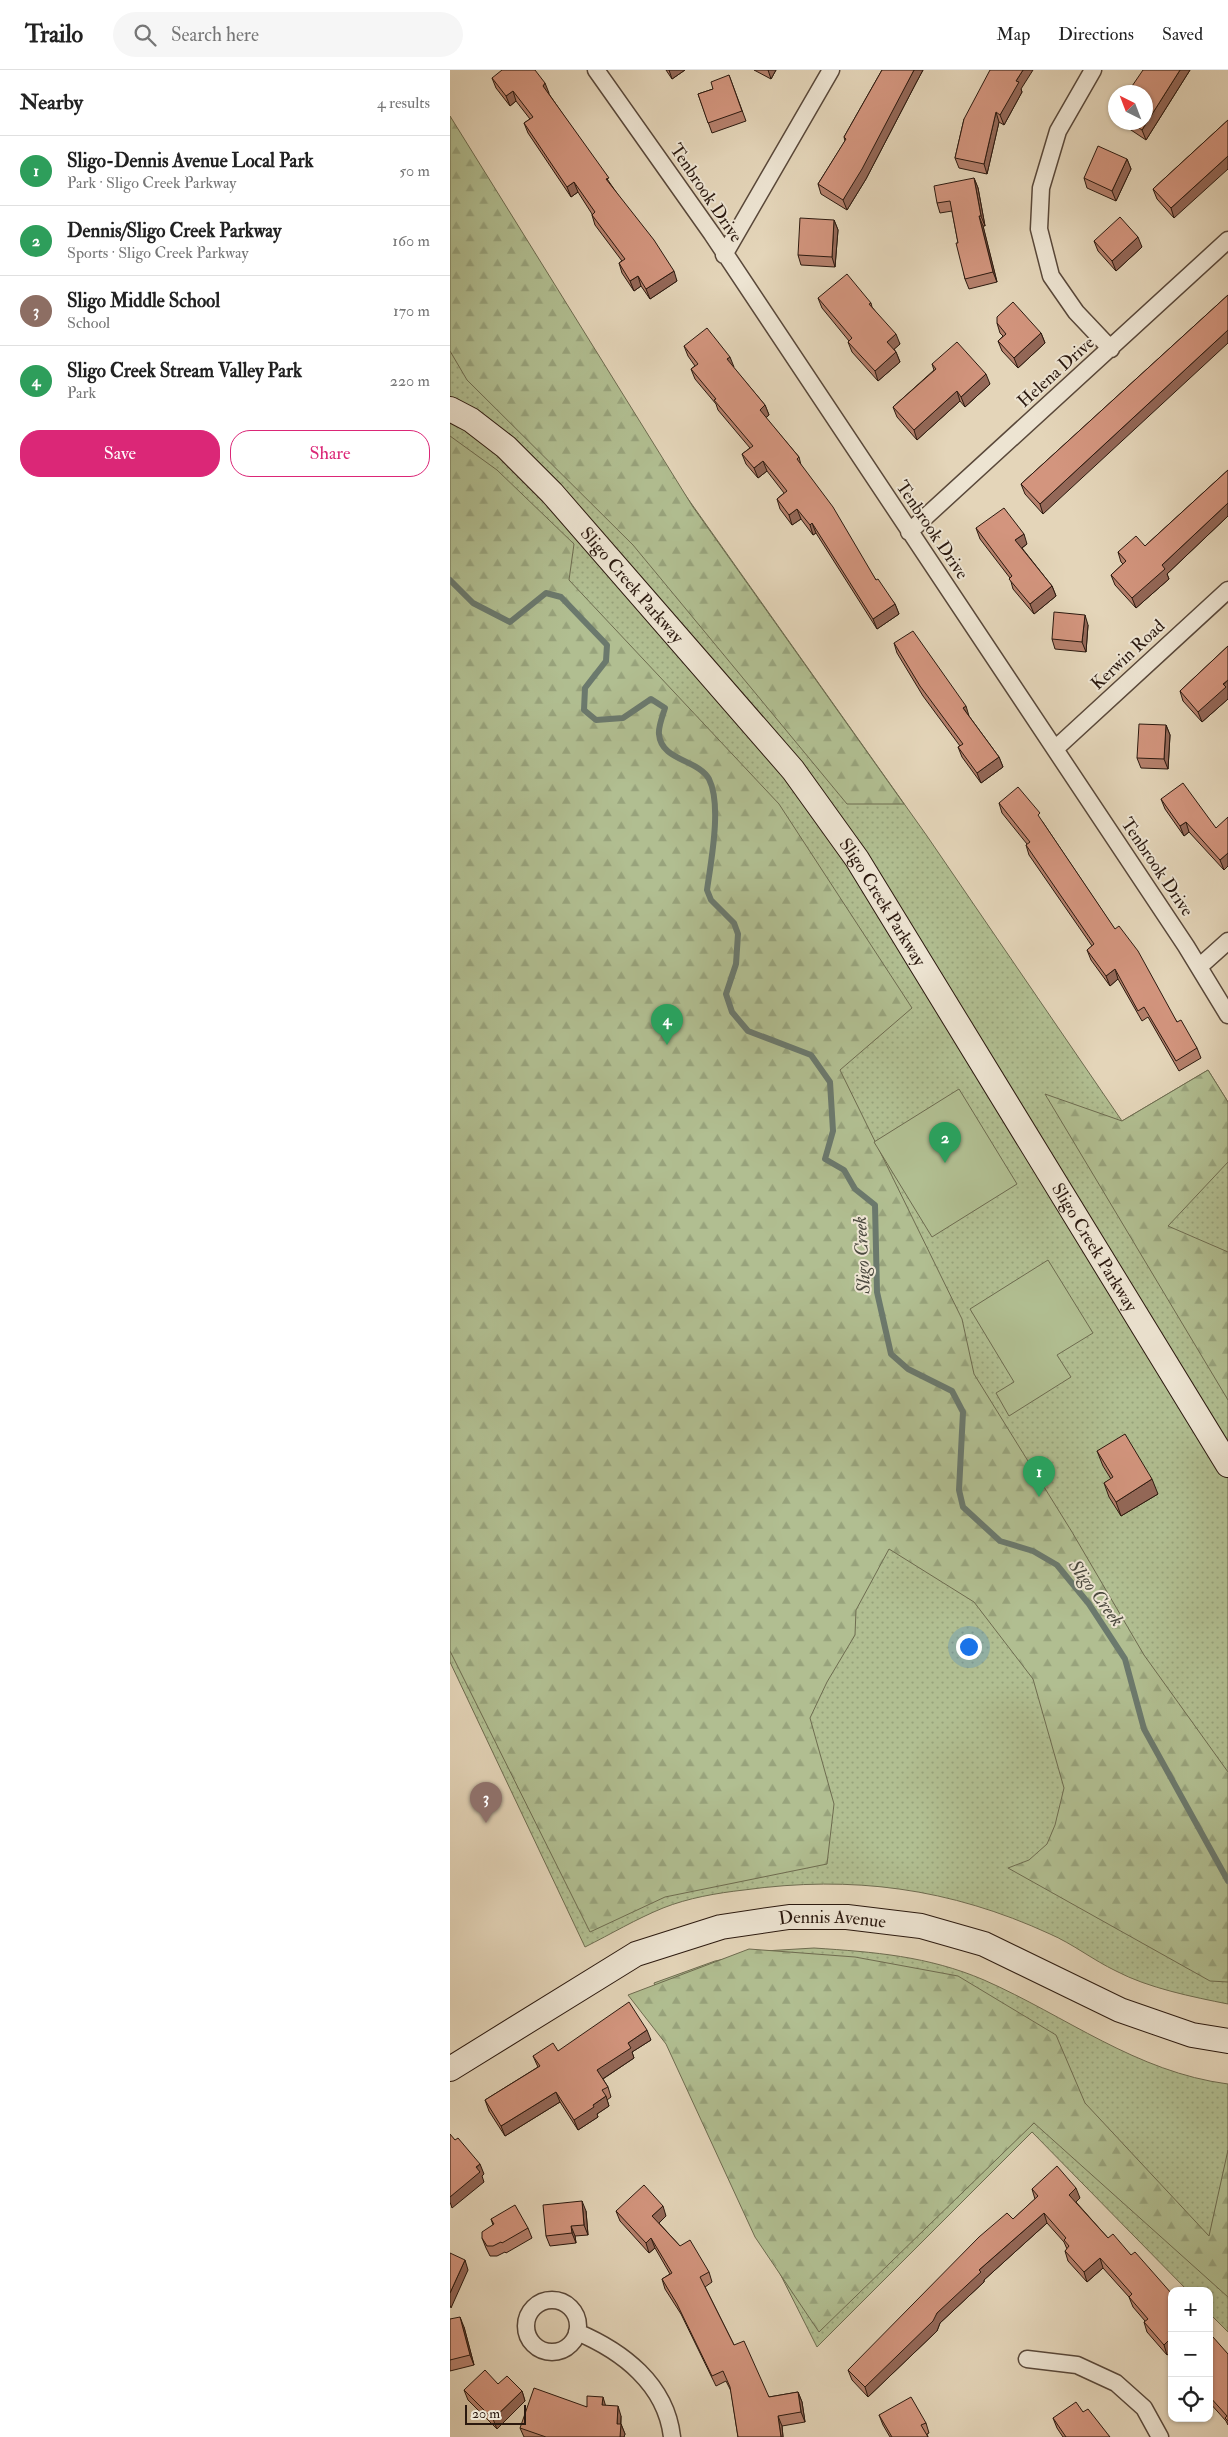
<!DOCTYPE html>
<meta charset="utf-8">
<style>
body{margin:0;font-family:"IM FELL Double Pica",serif;background:#f6f6f6;color:#222}
.controls{position:absolute;right:15px;bottom:15px;display:grid;overflow:hidden;border-radius:10px;box-shadow:0 1px 4px #0004}
.controls button{width:45px;height:45px;display:grid;place-items:center;padding:0;border:0;border-bottom:1px solid #e0e0e0;background:#fff;color:#222;font:25px sans-serif}
.compass{position:absolute;left:658px;top:15px;width:45px;height:45px;border-radius:50%;background:#fff;box-shadow:0 1px 4px #0004;rotate:318deg}
.scale{position:absolute;left:15px;bottom:12px;width:61px;box-sizing:border-box;padding-left:5px;border:2px solid #2b190f;border-top:0;font-size:14px;line-height:18px;white-space:nowrap;color:#2b190f;-webkit-text-stroke:4px #ede4d2;paint-order:stroke}
.you{position:absolute;left:518px;top:1576px;width:18px;height:18px;margin:-12px;border:4px solid #fff;border-radius:50%;background:#1a73e8;box-shadow:0 0 0 8px #1a73e833}
.badge{display:grid;place-items:center;width:32px;height:32px;border-radius:50%;background:#db2777;color:#fff;font-size:16px;font-weight:700}
.pin{position:absolute;translate:-50% -41px;filter:drop-shadow(0 1px 2px #0008)}
.pin::after{content:'';position:absolute;top:26px;width:18px;height:15px;background:inherit;clip-path:polygon(0 0,100% 0,50% 100%)}
.list{margin:0;padding:0;list-style:none}
h2{display:flex;justify-content:space-between;align-items:center;height:65px;margin:0;padding:0 20px;font-size:21px}
h2 small{font-size:16px;font-weight:400;color:#767676}
.list li{display:grid;grid-template-columns:32px 1fr auto;gap:15px;align-items:center;box-sizing:border-box;height:70px;padding:0 20px;border-top:1px solid #e0e0e0}
.list b{display:block;font-size:19px;white-space:nowrap}
.list p{margin:0;font-size:16px;white-space:nowrap;color:#767676}
.list em{font-size:16px;font-style:normal;color:#767676}
.actions{display:flex;gap:10px;padding:15px 20px}
.actions a{flex:1;padding:11px 0;border:1px solid #db2777;border-radius:20px;text-align:center;font-size:18px;color:#db2777}
.actions .main{background:#db2777;color:#fff}
.icon{flex:none;width:28px;height:28px;fill:none;stroke:currentColor;stroke-width:2;stroke-linecap:round;stroke-linejoin:round}
.map{position:relative;flex:none;width:778px;height:2367px;overflow:hidden}
header{display:flex;align-items:center;gap:30px;box-sizing:border-box;height:70px;padding:0 25px;background:#fff;border-bottom:1px solid #e0e0e0}
header strong{font-size:24px}
nav{display:flex;gap:28px;margin-inline-start:auto;font-size:18px}
.search{width:350px;height:45px;background:#f6f6f6;display:flex;align-items:center;gap:12px;box-sizing:border-box;padding:0 18px;border-radius:28px;color:#767676;font-size:19px}
main{display:flex}
aside{flex:1;background:#fff}
.map>svg:first-child{display:block}
.grass{fill:url(#grass-dots);stroke:#6e6c50}
.forest{fill:url(#forest-firs);stroke:#6e6c50}
.garden{fill:#b1be91;stroke:#6e6c50}
.lines{fill:none;stroke-linecap:round;stroke-linejoin:round}
.stream{stroke:#6b796d;stroke-width:6}
.street-casing{stroke:#59483a;stroke-width:19}
.secondary-casing{stroke:#2b190f;stroke-width:26}
.street{stroke:#ede4d2;stroke-width:16}
.secondary{stroke:#ede4d2;stroke-width:24}
.wall{fill:#b5806c;stroke:#2b190f}
.shaded-wall{fill:#946858;stroke:#2b190f}
.building{fill:#d3957e;stroke:#2b190f}
.labels{text-anchor:middle;dominant-baseline:central;stroke-width:4;stroke-linejoin:round;paint-order:stroke}
.street-label{font-size:18px;fill:#2b190f;stroke:#ede4d2}
.water-label{font-size:19px;font-style:italic;fill:#4b493e;stroke:#ede4d2}
</style>
<header>
<strong>Trailo</strong>
<div class="search"><svg class="icon" aria-label="search" viewBox="0 0 24 24"><circle cx="10" cy="10" r="6"/><path d="M15 15l6 6"/></svg>Search here</div>
<nav><a>Map</a><a>Directions</a><a>Saved</a></nav>
</header>
<main>
<aside>
<h2>Nearby<small>4 results</small></h2>
<ul class="list">
<li><span class="badge" style="background:#2e9e5b">1</span><div><b>Sligo-Dennis Avenue Local Park</b><p>Park · Sligo Creek Parkway</p></div><em>50 m</em></li>
<li><span class="badge" style="background:#2e9e5b">2</span><div><b>Dennis/Sligo Creek Parkway</b><p>Sports · Sligo Creek Parkway</p></div><em>160 m</em></li>
<li><span class="badge" style="background:#8d6e63">3</span><div><b>Sligo Middle School</b><p>School</p></div><em>170 m</em></li>
<li><span class="badge" style="background:#2e9e5b">4</span><div><b>Sligo Creek Stream Valley Park</b><p>Park</p></div><em>220 m</em></li>
</ul>
<div class="actions"><a class="main">Save</a><a>Share</a></div>
</aside>
<div class="map">
<svg width="778" height="2367" viewBox="0 0 778 2367">
<defs>
<pattern id="grass-dots" width="8" height="8" patternUnits="userSpaceOnUse" patternTransform="scale(1.25)"><rect width="8" height="8" fill="#b1be91"/><path d="M2 2h.1M6 6h.1" fill="none" stroke="#98a37c" stroke-width="1.8" stroke-linecap="round"/></pattern>
<pattern id="forest-firs" width="22" height="20" patternUnits="userSpaceOnUse" patternTransform="scale(1.25)"><rect width="22" height="20" fill="#b1be91"/><path d="M5 1l3.5 6h-7zM16 11l3.5 6h-7z" fill="#98a37c"/></pattern>
</defs>
<rect width="100%" height="100%" fill="#e4d5b9"/>
<filter id="stains"><feTurbulence type="fractalNoise" baseFrequency=".004" numOctaves="4"/><feColorMatrix values="0 0 0 0 .2 0 0 0 0 .09 0 0 0 0 .02 0 0 0 .5 -.17"/></filter>
<radialGradient id="worn" r=".72"><stop offset=".6" stop-color="#630" stop-opacity="0"/><stop offset="1" stop-color="#630" stop-opacity=".3"/></radialGradient>
<path class="grass" d="M0,79l175,261 302,426 195,285 86,-51 20,32v902c-35,-7 -80,-16 -112,-33 -23,-11 -43,-27 -66,-37 -100,-46 -198,-59 -306,-44 -27,3 -56,8 -81,18 -27,11 -52,26 -78,39l-135,-285z
M364,1878c60,4 114,8 170,32 82,36 152,92 244,104v248l-19,-19v-22h-21l-156,-159 -215,215 -111,-220 -52,-144 61,-22 49,-10z"/>
<path class="forest" d="M0,46l243,391 211,297h-57l-214,-259 -166,-165 -17,-29z
M0,366l47,34 77,74 -5,36 210,224 133,204 -72,62 122,249 12,55 98,158 72,123 84,117v210l-18,-1 -202,-113 21,-8 18,-16 8,-19 9,-37 -31,-109 -59,-77 -85,-53 -33,61 -1,25 -28,47 -17,36 24,86 -7,60 -162,33 -75,35 -140,-281z
M758,1000l20,32v60l-60,64 60,26v148l-183,-306 77,27z
M299,1879l106,8 103,19 98,59 29,68 124,133 19,-86v147l-194,-174 -215,209 -64,-95 -89,-193 -38,-49z"/>
<path class="garden" d="M509,1019l58,95 -85,53 -58,-95z
M598,1190l45,73 -36,22 14,22 -62,39 -13,-23 18,-11 -44,-73z"/>
<g class="lines">
<path class="stream" d="M0,510l23,23 37,19 36,-29 15,4 46,48 -1,16 -21,27 -1,22 12,10 27,-2 28,-19 14,9c-2,7 -7,19 -6,26 2,27 39,25 50,45 13,26 2,82 -2,111l4,10 23,23 4,11 -2,30 -10,30 6,18 16,19 63,24 19,27 3,49 -8,28 19,11 11,19 20,16 2,87 14,62 17,15 44,22 11,21 -4,78 4,17 37,34 33,10 24,14 32,39 36,55 19,70 84,152"/>
<g class="street-casing">
<path id="street" d="M146,0l116,164 474,712 42,69
M643,0l-35,61 -17,57 -2,41 12,47 25,36 35,37
M274,185l107,-185
M459,462l319,-292
M605,679l173,-159
M749,897l29,-26
M76 2256a26 26 0 1 1 52 0a26 26 0 1 1-52 0Z
M127,2262c45,19 89,52 95,105
M577,2289l50,6 39,18 28,25 16,29"/>
</g>
<g class="secondary-casing">
<g id="secondary">
<path id="s1" d="M0,339l21,11 35,27 46,46 241,277 64,89 371,606"/>
<path id="s2" d="M0,1999l186,-115 85,-27 68,-10h58l74,9 63,18 136,66 72,25 36,6"/>
</g>
</g>
<use href="#street" class="street"/>
<use href="#secondary" class="secondary"/>
</g>
<path class="wall" d="M216,0h19l-13,9z
M304,0h22l-5,9z
M432,0h41l-7,13 -50,96 -19,31 -26,-16 -3,-10 27,-43 -1,-4z
M693,0h47l-44,70 -27,-18h27z
M279,5l17,46 -34,12 -14,-39 15,-5z
M42,8l57,15v1l128,187 -27,18 -9,-13 -7,5 -12,-18 -3,-10 3,-2 -27,-36 -3,-10v-1l-14,-22 -7,5 -43,-64 -4,-10 6,-4 -14,-18 -6,5 -14,-18z
M571,19l1,3 -18,33 -5,-3 -12,52 -28,-6 -4,-10 9,-39z
M778,50l-54,98 -17,-19 -4,-10z
M677,89l4,10 -15,32 -29,-13 -3,-10z
M524,108l4,10 7,38h-2l14,56 -28,7 -4,-10 -13,-68 -12,2 -3,-10z
M384,150l4,10 -3,37 -34,-2 -3,-10z
M644,171l48,6 -26,24 -18,-20z
M778,225l-185,219 -18,-20 -4,-10z
M368,228l53,5 1,4 28,37 -6,5 2,3 4,10 -22,19 -26,-29 -4,-10 1,-1 -27,-33z
M547,253l44,10 4,10 -27,25 -16,-17 -4,-10 5,-5 -3,-3z
M234,276l50,21h-1l32,38 4,10 -3,3 33,39 2,8 75,115 19,24 4,10 -22,15 -61,-96 -3,2 -12,-16 -9,6 -12,-16 -3,-10 7,-6 -17,-22 -9,7 -12,-14 -4,-10 8,-6 -32,-38 -2,-6 -21,-25 -4,-10 4,-3 -7,-10z
M482,294l58,20 -25,23 -5,-6 -43,39 -20,-23 -4,-10 41,-37z
M778,400v46l-61,58 2,5 -33,29 -21,-23 -4,-10 12,-11 -2,-2 -3,-10 27,-6z
M526,458l51,16 -5,4 30,38 4,10 -22,18 -21,-25 -3,-11 -30,-39z
M638,555l-2,27 -31,-3 -3,-10z
M444,573l75,73 30,41 4,10 -22,16 -19,-26 -4,-10 2,-1 -37,-50 -26,-43z
M778,576v53l-26,23 -19,-21 -3,-10z
M716,655l4,10 -2,34 -27,-1 -4,-10z
M711,729l55,29 8,42 -35,-38 -5,4 -19,-27z
M549,733l43,18 135,201 20,26 4,10 -22,13 -31,-54 -6,4 -24,-42 -8,7 -19,-26 -4,-10 5,-4 -63,-91 -3,-10 1,-1 -25,-31z
M647,1381l61,43 -37,22 -12,-19 -5,-14 7,-4 -8,-13z
M201,1970l-19,12 2,6 -31,21 5,8 3,10 -4,3 2,6 -12,8 1,3 -20,13 -18,-28 -55,34 -16,-25 -4,-11 53,-33 -5,-11 25,-5z
M582,2119l48,9 -4,4 32,36 23,17 41,39v57l-5,4 -20,-23 -3,-10 1,-1 -12,-14 -4,-10 -26,-29 -16,14 -19,-21 -3,-10 2,-2 -3,-7 -17,-19 -63,57v2l-44,41 -3,8 -69,66 -16,-17 -4,-10 187,-171z
M136,2141l2,24 -13,1 1,7 -26,3 -4,-10z
M166,2141l50,5 -7,7 21,23 29,26 3,10 -7,5 29,58 35,52 29,-5 4,10 3,20 -23,4 1,11h-45l-7,-46 -5,-10 -10,5 -35,-72 -16,-25 -3,-10 8,-5 -15,-26 -6,5 -29,-32z
M41,2149l37,9 4,10 -26,15 -1,-1 -8,4h-7l-4,-8 -4,-10 11,-13z
M0,2249l14,8 10,38 -24,6z
M759,2266l19,18v71l-2,-4 -17,-19z
M48,2314l24,7 3,10 -28,28 -29,-29 -4,-10z
M156,2336l15,10v8l4,10 -1,3h-100l-4,-9 67,-21z
M633,2342l27,25h-47l-6,-9 -4,-10z
M429,2345l47,8 3,10 -2,1 1,3h-38l-7,-12z"/>
<path class="shaded-wall" d="M219,0h16l-13,9z
M318,0h8l-5,9z
M464,0h9l-7,13 -50,96 -19,31 -4,-10z
M573,0h10l-12,19 1,3 -18,33 -4,-10 16,-34z
M730,0h10l-44,70 -4,-10z
M95,13l4,10 -3,3 -3,-10z
M63,21l3,10 -6,5 -4,-10z
M546,42l3,10 -12,52 -3,-10z
M778,86v13l-54,49 -3,-10z
M677,89l4,10 -15,32 -4,-10z
M524,108l4,10 7,38 -4,-10z
M124,112l4,10 -7,5 -4,-10z
M529,146l4,10 14,56 -4,-10z
M384,150l4,10 -3,37 -3,-10z
M688,167l4,10 -26,24 -4,-10z
M224,201l3,10 -27,18 -4,-10z
M188,206l3,10 -7,5 -4,-10z
M778,260v13l-185,171 -3,-10z
M591,263l4,10 -27,25 -4,-10z
M446,264l4,10 -9,8 -4,-10z
M446,282l4,10 -22,19 -3,-10z
M280,287l4,10 -4,2 -3,-10z
M536,304l4,10 -25,23 -4,-10z
M507,321l3,10 -43,39 -3,-10z
M315,335l4,10 -6,5 -3,-10z
M313,391l4,10 -9,7 -4,-10z
M778,433v13l-61,58 2,5 -33,29 -4,-10 30,-33z
M347,439l4,10 -9,6 -3,-10z
M362,453l4,10 -3,2 -3,-10z
M574,464l3,10 -8,6 -4,-10z
M602,516l4,10 -22,18 -4,-10z
M445,534l4,10 -22,15 -4,-10z
M635,545l3,10 -2,27 -4,-10z
M778,610v19l-26,23 -4,-10z
M516,636l3,10 -6,-8z
M716,655l4,10 -2,34 -4,-10z
M549,687l4,10 -22,16 -4,-10z
M736,752l3,10 -5,4 -4,-10z
M778,783v13l-4,4 -4,-10z
M665,899l3,10 -8,7 -4,-10z
M702,1409l6,15 -37,22 -5,-14z
M197,1960l4,10 -19,12 2,6 -33,22 -4,-10 31,-27z
M106,2022l4,10 -55,34 -4,-10z
M156,2026l3,10 -12,8 1,3 -20,13 -4,-10 19,-15z
M30,2094l4,10 -2,2 2,6 -32,26 -2,-6v-5z
M626,2118l4,10 -7,7 -4,-10z
M132,2131l4,10 2,24 -4,-10z
M213,2136l3,10 -10,10 -4,-10z
M594,2143l3,10 -63,57v2l-44,41 -3,8 -69,66 -3,-10 114,-117z
M121,2156l4,10 1,7 -4,-10z
M201,2168l4,10 -6,5 -3,-10z
M650,2188l3,10 -16,14 -3,-10z
M15,2190l3,10 -17,38 -1,-3v-12z
M10,2247l4,10 10,38 -4,-10z
M718,2271l4,10 -5,4 -3,-10z
M72,2321l3,10 -28,28 -4,-10z
M348,2322l4,10 3,20 -4,-10z
M153,2327l3,10 -4,-2z
M168,2336l3,10 -1,18 -3,-10z
M328,2346l4,10 1,11h-2z
M171,2354l4,10 -1,3h-4z"/>
<path class="building" d="M52,0h33l10,13 -2,3 66,92 -3,1 48,61 20,31 -28,18 -8,-13 -8,5 -11,-18 6,-4 -33,-44 3,-3 -21,-30 -7,5 -43,-64 9,-6 -20,-26 -7,5 -14,-18z
M432,0h32l-52,99 -19,31 -25,-16 28,-45 -2,-2z
M540,0h33l-7,11 3,1 -19,33 -4,-3 -12,52 -29,-6 9,-39z
M693,0h37l-38,60 -12,-8h16v-30h-18z
M279,5l13,36 -34,12 -10,-29 15,-5 -2,-7z
M778,50v36l-57,52 -18,-19z
M648,76l29,13 -15,32 -28,-13z
M524,108l7,38h-2l14,56 -28,7 -9,-36h2l-8,-42 -13,2 -3,-17z
M670,147l18,20 -26,24 -18,-20z
M350,148l34,2 -2,37 -34,-2z
M397,204l24,29 -2,1 27,30 -9,8 9,10 -21,19 -27,-29 4,-4 -34,-40z
M778,225v35l-188,174 -19,-20z
M563,232l28,31 -27,25 -16,-17 8,-7 -9,-11v-6z
M257,258l23,29 -3,2 38,46 -5,5 39,47 -2,2 36,48 43,73 2,-1 17,25 -22,15 -61,-96 -2,2 -13,-16 -8,6 -12,-16 10,-8 -24,-30 -9,7 -12,-14 11,-8 -39,-46 2,-1 -25,-30 7,-5 -14,-18z
M507,272l29,32 -25,23 -4,-6 -43,39 -21,-23 43,-38 -4,-5z
M778,400v33l-66,62 3,4 -33,29 -21,-23 15,-14 -8,-9 18,-16 9,10z
M554,438l20,26 -9,6 37,46 -22,18 -21,-25 3,-3 -36,-48z
M604,542l31,3 -3,27 -30,-3z
M463,561l53,75 -3,2 36,49 -22,16 -19,-26 5,-3 -43,-58 -26,-43z
M778,576v34l-5,4 3,3 -28,25 -18,-21z
M689,654l27,1 -2,34 -27,-1z
M733,713l33,45 12,-11v36l-8,7 -34,-38 -6,4 -19,-27z
M568,717l22,26 -2,2 77,114 4,-3 19,25 39,71 4,-2 16,28 -21,13 -32,-54 -6,4 -23,-42 -9,7 -19,-26 7,-6 -68,-99 4,-3 -31,-39z
M675,1364l27,45 -36,23 -12,-19 9,-6 -16,-26z
M179,1932l18,28 -19,13 3,5 -34,22 11,17 -6,3 4,6 -13,9 1,2 -20,13 -18,-28 -55,34 -16,-26 55,-34 -7,-10 20,-13 5,8z
M0,2064l5,6 3,-2 22,26 -4,3 4,5 -30,25z
M607,2096l19,22 -7,7 39,43 5,-4 18,21 4,-3 37,42v51l-4,-4 -4,4 -20,-23 4,-3 -19,-22 3,-3 -32,-36 -16,14 -19,-21 4,-5 -5,-6 2,-2 -22,-25 -65,57 2,2 -44,41 -4,8 -68,66 -17,-17 131,-133 28,-24 6,6 25,-23 -6,-7z
M194,2115l19,21 -11,10 28,30 10,-6 19,32 -9,5 34,68 10,-4 25,56 29,-5 3,20 -23,4 3,21h-43l-8,-50 -7,-16 -11,5 -35,-72 -15,-25 10,-6 -21,-35 -5,5 -30,-32z
M132,2131l2,24 -13,1 1,7 -26,3 -3,-31z
M65,2135l13,23 -26,15 -1,-1 -8,4h-6l-5,-8v-6l12,-8 -3,-5z
M0,2183l15,7 -15,33z
M10,2247l10,38 -20,5v-41z
M759,2266l2,3 2,-2 15,17v67l-3,-3 2,-2 -18,-20z
M35,2300l13,14 9,-8 15,15 -29,28 -29,-29z
M84,2318l53,19v-11l16,1 -1,8 16,1 -1,18h4l-1,13h-74l-26,-9z
M461,2327l15,26 -5,2 7,12h-36l-13,-22z
M626,2332l7,10 5,-3 22,28h-44l-13,-19z"/>
<g class="labels">
<g class="street-label">
<text transform="translate(256 123) rotate(56)">Tenbrook Drive</text>
<text transform="translate(606 302) rotate(-42)">Helena Drive</text>
<text transform="translate(482 460) rotate(56)">Tenbrook Drive</text>
<text stroke="none"><textPath href="#s1" startOffset="255">Sligo Creek Parkway</textPath></text>
<text transform="translate(678 585) rotate(-43)">Kerwin Road</text>
<text transform="translate(707 797) rotate(56)">Tenbrook Drive</text>
<text stroke="none"><textPath href="#s1" startOffset="660">Sligo Creek Parkway</textPath></text>
<text stroke="none"><textPath href="#s1" startOffset="1065">Sligo Creek Parkway</textPath></text>
<text stroke="none"><textPath href="#s2" startOffset="420">Dennis Avenue</textPath></text>
</g>
<g class="water-label">
<text transform="translate(412 1185) rotate(-93)">Sligo Creek</text>
<text transform="translate(646 1523) rotate(53)">Sligo Creek</text>
</g>
</g>
<rect width="100%" height="100%" filter="url(#stains)"/>
<rect width="100%" height="100%" fill="url(#worn)"/>
</svg>
<div class="controls">
<button>+</button>
<button>−</button>
<button><svg class="icon" aria-label="locate" viewBox="0 0 24 24"><circle cx="12" cy="12" r="6"/><path d="M12 2v4M12 18v4M2 12h4M18 12h4"/></svg></button>
</div>
<svg class="compass" viewBox="-18 -18 36 36"><path d="M0-13l5 13h-10z" fill="#e53935"/><path d="M0 13l5-13h-10z" fill="#767676"/></svg>
<div class="scale">20 m</div>
<div class="you"></div>
<div class="pin badge" style="left:589px;top:1427px;background:#2e9e5b">1</div>
<div class="pin badge" style="left:495px;top:1093px;background:#2e9e5b">2</div>
<div class="pin badge" style="left:36px;top:1753px;background:#8d6e63">3</div>
<div class="pin badge" style="left:217px;top:975px;background:#2e9e5b">4</div>
</div>
</main>
